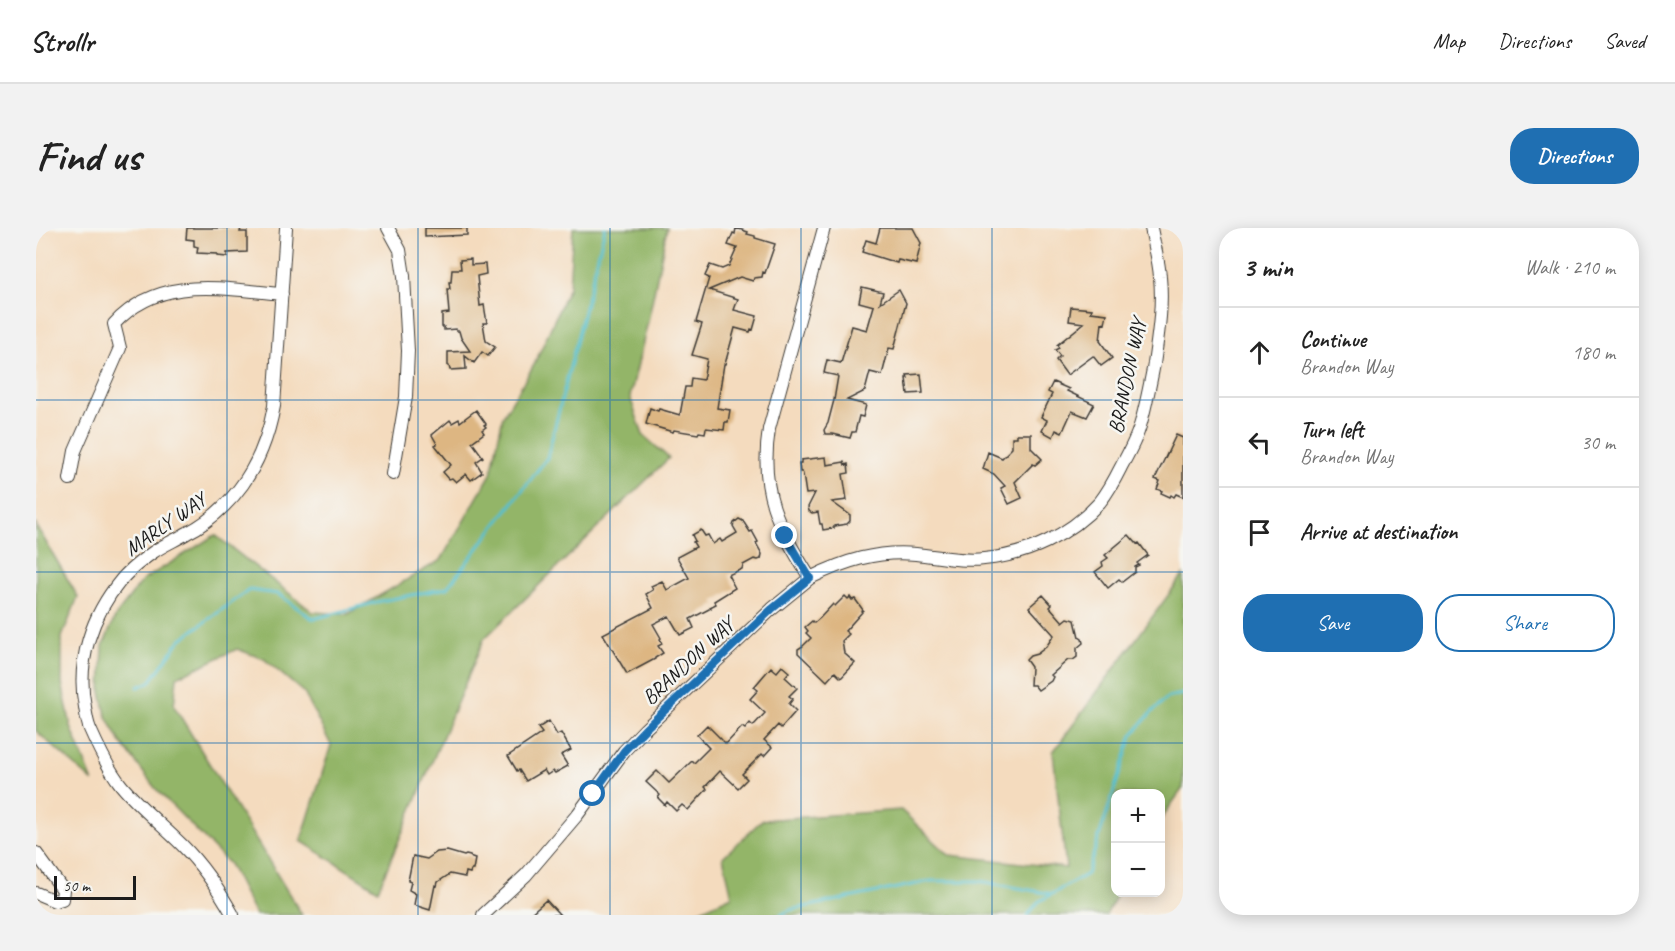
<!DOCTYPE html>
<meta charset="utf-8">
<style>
body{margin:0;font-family:Caveat,sans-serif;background:#f2f2f2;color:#222}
.controls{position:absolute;right:18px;bottom:18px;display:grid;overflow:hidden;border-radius:12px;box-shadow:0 3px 15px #0003}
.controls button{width:54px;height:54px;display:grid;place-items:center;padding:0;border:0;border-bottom:2px solid #e0e0e0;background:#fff;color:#222;font:30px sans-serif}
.scale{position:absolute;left:18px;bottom:15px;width:82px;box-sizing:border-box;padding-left:6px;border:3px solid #1c1c1c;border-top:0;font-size:16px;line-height:21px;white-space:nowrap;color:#1c1c1c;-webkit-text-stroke:4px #f6f6f2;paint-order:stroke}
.stop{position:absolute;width:18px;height:18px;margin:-14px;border:4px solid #1f6fb2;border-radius:50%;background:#fff}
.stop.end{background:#1f6fb2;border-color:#fff;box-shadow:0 2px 6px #0008}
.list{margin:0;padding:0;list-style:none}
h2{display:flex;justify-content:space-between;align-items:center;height:78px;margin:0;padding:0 24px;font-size:26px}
h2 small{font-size:20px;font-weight:400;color:#767676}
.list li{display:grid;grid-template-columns:39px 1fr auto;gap:18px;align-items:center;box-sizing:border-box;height:90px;padding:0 24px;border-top:2px solid #e0e0e0}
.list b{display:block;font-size:22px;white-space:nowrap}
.list p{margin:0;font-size:20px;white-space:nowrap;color:#767676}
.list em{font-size:20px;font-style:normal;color:#767676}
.actions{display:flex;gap:12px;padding:18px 24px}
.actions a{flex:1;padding:14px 0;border:2px solid #1f6fb2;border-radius:24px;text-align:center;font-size:21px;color:#1f6fb2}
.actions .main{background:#1f6fb2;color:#fff}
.icon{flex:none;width:33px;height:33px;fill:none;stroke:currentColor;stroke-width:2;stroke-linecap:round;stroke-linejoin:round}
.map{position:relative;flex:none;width:1147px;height:687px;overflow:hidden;border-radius:24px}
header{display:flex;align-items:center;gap:36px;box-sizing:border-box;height:84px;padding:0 30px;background:#fff;border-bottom:2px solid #e0e0e0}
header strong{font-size:28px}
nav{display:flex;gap:33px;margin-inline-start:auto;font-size:21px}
.intro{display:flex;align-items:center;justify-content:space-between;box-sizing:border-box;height:144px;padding:0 36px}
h1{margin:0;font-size:42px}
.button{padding:15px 27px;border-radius:24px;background:#1f6fb2;color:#fff;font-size:21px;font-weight:700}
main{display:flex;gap:36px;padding:0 36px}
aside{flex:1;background:#fff;border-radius:24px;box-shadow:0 3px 15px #0003}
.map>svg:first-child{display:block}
.forest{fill:#93b568;stroke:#586842;stroke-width:1.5}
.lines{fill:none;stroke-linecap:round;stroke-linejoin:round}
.stream{stroke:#53bfce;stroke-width:3}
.building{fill:#ddb682}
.minor-casing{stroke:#3c3934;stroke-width:14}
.minor{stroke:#fff;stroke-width:12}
.route{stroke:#1f6fb2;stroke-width:8}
.grid{fill:none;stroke:#1f6fb2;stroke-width:1.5;stroke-opacity:0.55}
.labels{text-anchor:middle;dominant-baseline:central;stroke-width:5;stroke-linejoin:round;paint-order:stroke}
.street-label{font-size:21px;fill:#1c1c1c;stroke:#f6f6f2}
</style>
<header>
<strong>Strollr</strong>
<nav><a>Map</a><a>Directions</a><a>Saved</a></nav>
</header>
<div class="intro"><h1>Find us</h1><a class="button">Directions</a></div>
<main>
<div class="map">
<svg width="1147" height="687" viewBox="0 0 1147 687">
<rect width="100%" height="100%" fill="#f6f6f2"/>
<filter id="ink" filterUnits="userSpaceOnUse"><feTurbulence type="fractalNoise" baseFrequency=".0167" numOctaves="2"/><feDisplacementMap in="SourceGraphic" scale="12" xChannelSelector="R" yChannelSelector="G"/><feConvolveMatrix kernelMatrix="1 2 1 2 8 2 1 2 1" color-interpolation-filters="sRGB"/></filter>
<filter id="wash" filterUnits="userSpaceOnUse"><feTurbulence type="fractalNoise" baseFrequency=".008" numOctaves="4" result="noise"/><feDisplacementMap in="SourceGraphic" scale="24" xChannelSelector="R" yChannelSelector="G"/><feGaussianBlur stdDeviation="1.35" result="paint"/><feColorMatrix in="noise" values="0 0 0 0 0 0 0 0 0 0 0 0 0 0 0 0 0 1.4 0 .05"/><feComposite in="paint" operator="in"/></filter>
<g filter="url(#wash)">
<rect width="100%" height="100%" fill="#f4dbbe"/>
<path class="forest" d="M537,0h94l-18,89 -19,80 13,38 26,23 -185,181 -106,251 -77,-49 30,-96 -27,-52 -40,-34 -27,-10 -60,28 -3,29 128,209h-47l-26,-51 -74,-76 -35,-47 -14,-26 -5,-23 2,-46 13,-31 27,-35 72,-45 98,77 35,2 93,-54 50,-86 12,-58 31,-51 35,-78z
M0,297l42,72 -16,40v46l9,44 22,55 -57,-51z
M1147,347v213l-22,31 -1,-25h-44v98l2,1 -12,22h-416l42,-19 -9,-39 39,-37 139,-10 48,45 117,13 -13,-116z"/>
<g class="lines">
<path class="stream" d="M102,459l12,-5 30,-42 69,-50 29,4 35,25 68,-18 66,-13 100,-130 58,-230
M744,687l10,-5 141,-29h48l73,13
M992,687l10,-13 49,-28 45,-139 19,-22 17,-16 15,-3"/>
</g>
<g id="blocks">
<path class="building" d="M151,0h54l-1,4h7v20l-20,1v4l-10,-1v-2l-20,-1 1,-6 -4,-1v-6l-8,-1z
M389,0h42v7l-42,2z
M700,0l12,4 -1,2 8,2v2l20,6 -10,29 -2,-1 -1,5 -8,1 -1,3 -13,-4 -31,13 29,9 -4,11 23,6 -4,14 -2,-1 -1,3 -15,-4 -10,36h-1l-7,44 13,2 -2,12h-3l-1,8 -18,-2 -1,5 -6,-1 -1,2 -24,-4 -1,2 -27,-8 4,-16 8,3 1,-2 21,6 5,-28h5l1,-9 12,2 4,-21 -15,-4 10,-31 -6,-2 13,-44 -4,-2 5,-11 12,4 7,-3 8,-18 -9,-3 5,-12 2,1z
M844,0h33l8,15 -5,21 -18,-4 -1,3 -35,-11 4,-12 10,3z
M435,31v6l14,-1 1,10 -9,2 3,30 4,-1 3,18h-4l3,18 9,6 -7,9 -6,-4 -8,11 -9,-7 1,13 -16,1 -1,-4h-1v-14l22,-1 -9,-13 -2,-7h-3v-2l-12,1v-3h-2v-13l7,-1 -2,-24h3l-1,-7h2l1,-13h9l-1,-9z
M826,59l21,5 -3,11 19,-13 7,13 -12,46 -5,-1 -7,27 -12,-3 -5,19 -18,9 19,5 -3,12 -4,-1 -4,16h-3l-2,6 -17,-4h-8l-1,-4 4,-7 6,-23 4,-24 -14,-3 3,-13 14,3 11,-37 15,4 7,-24 -15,-4z
M1035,79l21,2 -1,3 16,2 -2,10 -3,-1 -2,18 12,17 -11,8 -8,-10 -26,19 -11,-15 4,-4 -5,-6 4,-2 -2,-3 27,-22 -15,-2z
M885,146l2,19 -15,1 -2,-16h2l-1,-3z
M1017,154l16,7 -2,2 27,13 -7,13 -15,-6 -10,22 -6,-3 -3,7 -11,-6 5,-11 -6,-3 11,-23 -4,-2z
M440,182l10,14 -2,1 2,2 -4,3 2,3 -12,9 11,15 -7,5 6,10 -11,8 -5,-6 -10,8 -4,-4 -3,1 -6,-7 8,-7 -16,-20 2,-1 -5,-9 18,-15 2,3 7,-4 1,3z
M981,206h14v14l11,11 -7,6 -2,-1 -18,18 7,16 -13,6 -8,-16 4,-2 -11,-12 -11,-5 5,-17 14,6 10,-10v-11h5z
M1140,207l7,3v59l-7,-3 -2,3 -3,-2 -1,2 -9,-4 1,-2 -5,-2 3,-8 -5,-2z
M790,229l1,8 17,-3 1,3 3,-1 1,9 -6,1 4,26 -15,2 18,13v6l-3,3 -13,2v2l-11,2 -1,-6h-2l-2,-12 -6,1 -3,-2 -1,-4 7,-14 -9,1 -3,-20 -1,-2h-2l-1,-9h2v-3z
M703,291l4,2 7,11 2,-1 6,11 -2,1 6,11 -1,5 -3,1 -4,-1 -11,6 -1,4 -14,6 7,13 -21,13 2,3 -6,3 1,1 -21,11 4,9 -14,7 -11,-19 -16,8 8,14 -1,1 2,5 -4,2 5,7 -8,5v1l-28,15 -24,-40 50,-26 -7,-14 7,-4 -2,-4 11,-5 5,9 22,-12 -12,-21 19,-10 -3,-5 2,-1 -3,-6 9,-5 4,6 3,-1 5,9 7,-5 2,3 15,-9 -4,-7 1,-3z
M1093,307l8,9 2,-1 9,12 -11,8 2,2 -4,2v5l-13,10 -3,-3 -11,9 -13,-16 8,-6 -1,-4 6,-4 -3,-3z
M1007,367l9,10 -2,2 13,15 5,-4 7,2 4,17 3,2 1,4 -6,5v9l-4,3h-5l-17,15 2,2 -2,4 -13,9 -4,-5h-4l1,-18 -5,-7 4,-4 7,-2 9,-7 8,-12 -25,-28z
M809,368l3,3 2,-2 2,3 3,-1 8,11 -2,1 1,1 -17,19 4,3 -7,7 2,12 11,10 -14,15 -6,-6 -8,9 -29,-28v-4l5,-3 8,-8 -5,-5 2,-2 -3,-4 7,-6 2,2 6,-5 13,-14 2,2z
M746,438l7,6 -4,5 12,11 -8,8 4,3 -4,5 7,7 -15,17 -3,-3 -14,15 8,7 -8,9 -2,-2 -20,20 5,5 -9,9 -18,-17 -15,16 2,2 -19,21 -6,-5 -6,6 -9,-9 -2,3 -7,-7 2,-3 -14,-13 11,-11 12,12 23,-22 2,2 15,-15 -12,-13 10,-10 19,19 16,-17 3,2 5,-6 3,3 12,-13 -15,-14 8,-9 -4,-3 17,-20 6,5z
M513,493l8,14 4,-2 10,17 -10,5 7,11 -13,7 -2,-2 -6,4 -3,-5 -18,11 -7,-11 -2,1 -9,-15 34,-23 -4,-5z
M411,623l17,5 2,-1 4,1 2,2 3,1 -2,11h-2l-1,3 -4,-1 -1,5 -15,-3 -12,8 -1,4 -2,-1 -5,25 -16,-5 2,-11 -7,-4 2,-8 -3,-1 5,-25 14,3 10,-7z
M510,672l14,15h-31z"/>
</g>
</g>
<g filter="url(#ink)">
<use href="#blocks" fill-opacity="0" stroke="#3c3934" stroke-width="1.5"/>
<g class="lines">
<g class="minor-casing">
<path id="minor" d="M352,0l12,22 4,26 4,75 -2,46 -13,77
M788,0l-55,201c-10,63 9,97 41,149 34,-17 68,-28 106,-24 22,2 45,8 68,5 44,-4 86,-24 116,-57 8,-10 15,-23 21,-35 7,-13 15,-27 19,-41 6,-20 10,-42 14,-62 4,-29 9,-57 6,-87 -1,-16 -6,-33 -9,-49
M34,251l5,-28 45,-103 -6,-24c46,-50 108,-35 168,-30
M0,625l27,37 -1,9 -7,2 -19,-8
M197,687c-14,-25 -30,-49 -51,-70 -20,-20 -43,-38 -61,-60 -13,-16 -23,-38 -31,-56 -3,-7 -4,-15 -5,-22 -9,-46 7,-92 36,-127 8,-10 20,-19 31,-27 11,-8 24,-13 35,-20 14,-7 26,-16 37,-27 28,-27 43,-61 50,-100l12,-178
M447,687l43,-40 52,-61 46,-63 21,-22 127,-120 38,-31"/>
</g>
<use href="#minor" class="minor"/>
</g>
</g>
<g class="lines" filter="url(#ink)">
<path class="route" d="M557,566l31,-43 21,-22 127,-120 38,-31 -25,-42"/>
</g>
<path class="grid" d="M191,0v687M382,0v687M574,0v687M765,0v687M956,0v687M0,172h1147M0,344h1147M0,515h1147"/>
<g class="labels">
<g class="street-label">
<text transform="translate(1091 148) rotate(-78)">BRANDON WAY</text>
<text transform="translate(129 296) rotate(-35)">MARLY WAY</text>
<text transform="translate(652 433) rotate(-43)">BRANDON WAY</text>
</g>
</g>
</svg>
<div class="controls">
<button>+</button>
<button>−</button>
</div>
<div class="scale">50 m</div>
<div class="stop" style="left:557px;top:566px"></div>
<div class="stop end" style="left:749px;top:308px"></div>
</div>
<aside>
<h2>3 min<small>Walk · 210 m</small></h2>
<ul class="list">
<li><svg class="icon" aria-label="ahead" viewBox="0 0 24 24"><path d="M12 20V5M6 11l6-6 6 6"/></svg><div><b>Continue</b><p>Brandon Way</p></div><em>180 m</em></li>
<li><svg class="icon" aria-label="left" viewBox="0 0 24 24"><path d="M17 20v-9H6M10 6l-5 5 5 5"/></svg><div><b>Turn left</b><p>Brandon Way</p></div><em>30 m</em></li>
<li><svg class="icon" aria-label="arrive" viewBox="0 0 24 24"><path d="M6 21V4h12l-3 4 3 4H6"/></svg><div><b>Arrive at destination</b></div></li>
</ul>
<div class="actions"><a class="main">Save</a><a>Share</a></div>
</aside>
</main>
